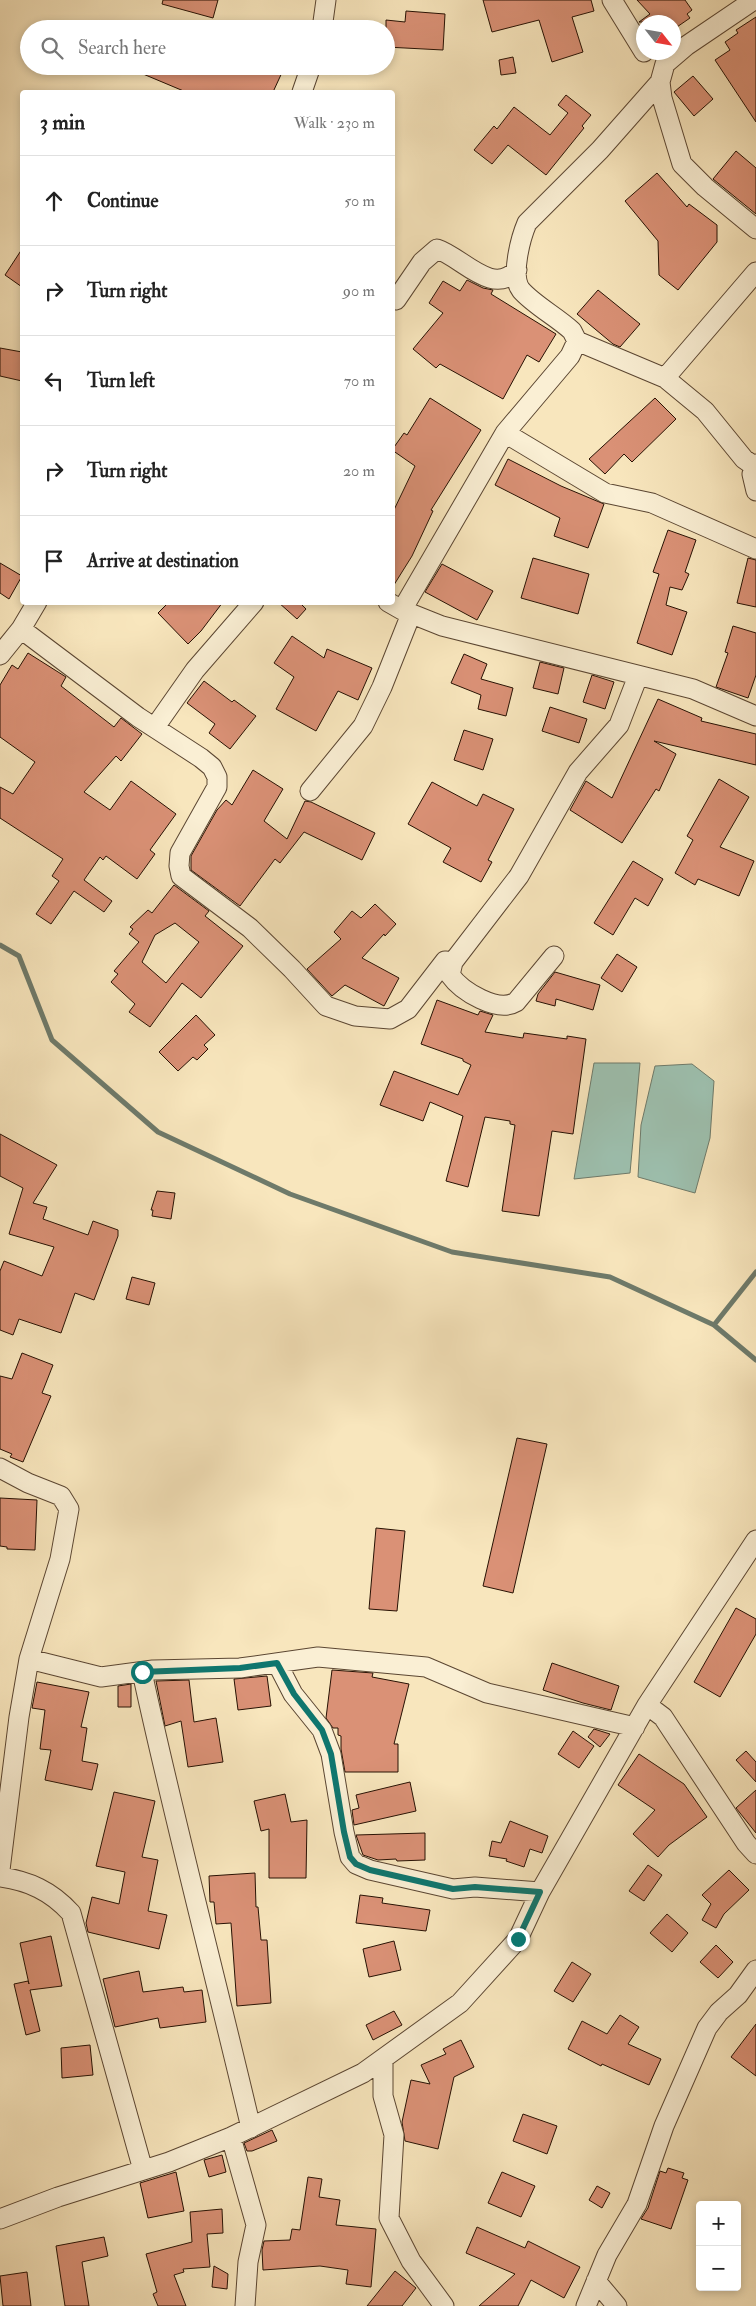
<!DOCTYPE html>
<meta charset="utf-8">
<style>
body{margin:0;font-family:"IM FELL Double Pica",serif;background:#f2f2f2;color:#222}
.controls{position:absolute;right:15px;bottom:15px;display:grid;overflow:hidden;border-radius:5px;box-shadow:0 2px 8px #0003}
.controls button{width:45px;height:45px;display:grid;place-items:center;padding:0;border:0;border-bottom:1px solid #e0e0e0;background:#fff;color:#222;font:25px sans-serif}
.compass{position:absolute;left:636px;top:15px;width:45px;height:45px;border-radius:50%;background:#fff;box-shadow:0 2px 8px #0003;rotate:121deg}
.stop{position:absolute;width:15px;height:15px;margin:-11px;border:4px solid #0f766e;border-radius:50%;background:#fff}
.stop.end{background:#0f766e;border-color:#fff;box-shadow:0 1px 5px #0008}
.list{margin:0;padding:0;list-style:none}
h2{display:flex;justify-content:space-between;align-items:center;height:65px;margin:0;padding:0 20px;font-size:21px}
h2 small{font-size:16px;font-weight:400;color:#767676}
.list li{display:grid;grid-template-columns:32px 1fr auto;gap:15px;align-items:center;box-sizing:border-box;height:90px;padding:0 20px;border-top:1px solid #e0e0e0}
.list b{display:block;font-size:19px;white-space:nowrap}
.list em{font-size:16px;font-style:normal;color:#767676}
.icon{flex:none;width:28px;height:28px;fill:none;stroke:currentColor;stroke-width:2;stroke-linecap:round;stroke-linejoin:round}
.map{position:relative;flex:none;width:756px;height:2306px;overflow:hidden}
.search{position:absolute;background:#fff;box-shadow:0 2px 8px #0003;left:20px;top:20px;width:375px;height:55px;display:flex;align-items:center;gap:12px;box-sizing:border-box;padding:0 18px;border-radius:28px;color:#767676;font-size:19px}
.panel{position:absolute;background:#fff;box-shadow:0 2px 8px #0003;left:20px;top:90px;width:375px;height:515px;border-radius:5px}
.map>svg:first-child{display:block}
.water{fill:#9dc0af;stroke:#6e7a6a}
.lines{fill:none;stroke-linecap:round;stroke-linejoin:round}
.stream{stroke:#6e7a6a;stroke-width:5}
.building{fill:#da9176;stroke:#271103;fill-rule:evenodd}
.street-casing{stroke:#5b4632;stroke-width:21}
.street{stroke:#faefd4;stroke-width:19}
.route{stroke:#0f766e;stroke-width:6}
</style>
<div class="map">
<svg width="756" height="2306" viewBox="0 0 756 2306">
<rect width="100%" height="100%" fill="#f8e6bd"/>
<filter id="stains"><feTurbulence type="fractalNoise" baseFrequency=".004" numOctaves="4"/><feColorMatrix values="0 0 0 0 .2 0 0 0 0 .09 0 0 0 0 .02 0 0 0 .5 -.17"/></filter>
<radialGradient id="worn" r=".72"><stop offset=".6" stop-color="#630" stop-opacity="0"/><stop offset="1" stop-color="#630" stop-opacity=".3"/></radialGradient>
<path class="water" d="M594,1063h46l-10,110 -56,6z
M692,1064l22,17 -4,57 -15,55 -57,-16 3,-52 14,-59z"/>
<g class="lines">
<path class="stream" d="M0,945l19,11 33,84 106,92 132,62 162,58 158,25 104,48 42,35
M714,1325l42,-53"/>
</g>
<path class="building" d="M163,0h55l-5,18 -51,-14z
M483,0h108l3,11 -22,6 11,35 -31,10 -13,-42 -47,12z
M637,0h48l7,10 -5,4 3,4 -16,11v-7h-35l11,-8z
M406,11l39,3 -2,36 -57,-3v-27l19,2z
M756,17v105l-41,-62 15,-10 -5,-8 13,-9 -2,-3z
M513,57l3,16 -15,2 -2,-15z
M124,66h161l-12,26h-87z
M693,76l20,23 -19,17 -20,-24z
M566,95l25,20 -9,11 2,2 -38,47 -38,-30 -16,19 -18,-14 20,-24 3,3 17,-22 36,28 18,-22 -10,-8z
M736,151l20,17v46l-43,-35z
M657,173l30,34 2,-3 28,21v17l-39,48 -19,-15 -1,-34 -33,-40z
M22,249v38l-17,-12z
M467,280l16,8 10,2 -2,4 65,40 -17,28 -12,-7 -24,44 -63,-35 -4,4 -23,-19 30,-36 -14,-10 14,-22 17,10z
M598,290l42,34 -20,23 -7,-3 -36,-30z
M0,348l22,4v29l-22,-5z
M430,398l51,32 -50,80 2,1 -21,45 -20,32v-74l23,-48 -23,-16 12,-17 3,2z
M655,398l21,21 -44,43 -8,-8 -19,20 -16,-15z
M508,459l53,27 43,18 -16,44 -34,-12 6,-18 -65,-33z
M668,530l28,10 -11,32 4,2 -7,16 -12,-3 -4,18 21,7 -15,43 -35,-12 22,-69 -6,-2z
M533,558l56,16 -11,40 -57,-16z
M748,558l8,2v47l-19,-4z
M0,563l22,13 -13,23 -9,-6z
M442,564l51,27 -16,29 -52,-28z
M169,602h54l-22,29 -13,13 -30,-31z
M278,602h21l7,7 -9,10z
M733,626l23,7v42l-8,23 -32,-11 12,-34 -3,-1z
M292,636l32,22 3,-9 45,19 -14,32 -20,-9 -22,40 -40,-22 18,-32 -20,-14z
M28,653l38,24 -5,9 53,41 7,-9 21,16 -21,27 -5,-5 -32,36 26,18 21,-29 45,33 -26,36 5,4 -18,25 -31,-23 -3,4 -3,-3 -16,23 28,21 -8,11 -30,-21 -23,33 -15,-10 23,-33 -7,-5 11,-17 -63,-41v-31l13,7 22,-32 -35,-25v-52l12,-20 6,4z
M464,654l23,10 -6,15 32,9 -7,28 -28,-7 3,-14 -30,-12z
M540,662l24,6 -6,26 -25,-6z
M592,675l22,7 -9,27 -22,-7z
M204,681l28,21 2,-2 22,16 -26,33 -21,-16 6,-9 -28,-21z
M658,699l44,19 -1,3 55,13v31l-102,-24 22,13 -17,37 -3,-2 -34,54 -52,-33 16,-29 26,17z
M550,707l37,12 -8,24 -37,-12z
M464,730l29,9 -10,31 -29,-10z
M253,770l30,19 -19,32 23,18 18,-38 6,1 64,31 -13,27 -58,-28 -24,31 -5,-4 -35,47 -49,-36v-14l26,-46 9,-10 6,5z
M719,779l30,18 -29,50 34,14 -15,35 -41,-17 -3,6 -20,-12 18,-33 -6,-4z
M432,782l45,24 6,-12 31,15 -26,51 4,2 -11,20 -38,-20 8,-14 -43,-24z
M633,861l30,18 -15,27 -13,-8 -22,37 -19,-12z
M174,885l35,26 -4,5 38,30 -42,52 -19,-15 -32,44 -21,-15 6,-8 -24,-22 7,-8 -4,-3 25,-29 -10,-8 4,-5 -3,-2 18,-17 4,3zM175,923l24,19 -33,41 -24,-21 13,-27z
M375,904l21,20 -11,12 -1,-2 -22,24 37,20 -15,28 -39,-21 -13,11 -25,-27 34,-30 -7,-7 18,-21 9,7z
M617,954l20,13 -15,25 -21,-14z
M555,972l45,13 -7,25 -37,-11 -1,7 -19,-5 2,-7z
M437,1000l41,15 2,-4 13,4 -8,17 38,6 1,-5 43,6v-3l19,3 -13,95 -21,-3 -13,85 -37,-5 13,-86 -5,-1v-3l-25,-4 -17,70 -22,-6 17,-65 -33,-14 -7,19 -43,-16 14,-34 64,24 13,-30 -8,-4v-2l-42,-15z
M196,1015l19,20 -11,10 4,4 -11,11 -4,-3 -15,14 -19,-19z
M0,1134l57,31 -24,38 14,4 -4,12 45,16 5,-14 25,9v6l-24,64 -19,-7 -14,40 -42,-14 -6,16 -13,-5v-59l4,-10 38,15 12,-29 -45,-13 14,-46 -23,-12z
M157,1191l18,2 -4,26 -19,-3 1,-6h-2z
M132,1277l23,6 -6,22 -23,-6z
M22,1353l31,12 -11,28 9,3 -28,66 -13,-5 2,-3 -12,-5v-73l12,3z
M517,1438l30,6 -34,149 -30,-7z
M0,1498l37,2 -2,50 -28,-1v-2l-7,-1z
M376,1528l29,3 -8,80 -28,-2z
M736,1608l20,11v15l-36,63 -26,-15z
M552,1663l67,23 -8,24 -28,-7 -40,-13z
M332,1670l41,3 -1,4 37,7 -15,60h4v28h-53l-4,-23v-13l-3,-1v-7h-5l-7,-10z
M267,1676l4,30 -33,4 -4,-31z
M189,1680l5,42 22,-4 7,44 -35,5 -7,-46 -16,5 -9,-45z
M37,1682l52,10 -8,35 6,1 -5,33 16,3 -6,26 -47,-10 6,-30 -11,-1 5,-39 -13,-2z
M131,1684v23h-13v-21z
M594,1729l16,5 -10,13 -12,-10z
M573,1731l21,15 -15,22 -21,-14z
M746,1751l10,11v20l-20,-22z
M639,1754l45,30 23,33 -38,28 -11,12 -25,-23 22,-24 -37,-25z
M410,1782l6,29 -62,14 -2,-15 7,-2 -3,-13z
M756,1790v43l-20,-25z
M114,1792l41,9 -13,56 16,3 -10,51 19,4 -8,34 -71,-17 -2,-9 6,-26 27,7 6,-32 -29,-6z
M285,1794l6,28 16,-2 -1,58h-37v-49l-8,2 -7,-30z
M510,1821l38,15 -6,17 -12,-4 -6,18 -18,-6 1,-2 -18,-3 3,-15 9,2z
M425,1833v27l-28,1 -1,-2 -18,1 -15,-5 -7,-20z
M648,1865l14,10 -18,26 -15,-10z
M729,1870l20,20 -25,24 -8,14 -14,-8 9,-16 -9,-9z
M255,1873l1,34h2l3,33h6l4,63 -34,3 -6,-83 -15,1 -2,-22h-4l-1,-26z
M360,1895l23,3 -1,5 48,7 -4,21 -70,-8z
M667,1914l21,19 -16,19 -22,-19z
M51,1936l11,50 -32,4 10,41 -14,4 -12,-51 14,-3 1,3 -9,-41z
M394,1941l7,29 -32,7 -6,-28z
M716,1945l17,17 -15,16 -18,-16z
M572,1962l19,12 -18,28 -19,-11z
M139,1971l4,21 40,-5 1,5 18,-2 4,32 -46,6 -2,-10 -43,9 -12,-48z
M394,2011l8,14 -29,15 -7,-15z
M620,2015l19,12 -11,17 33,15 -12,26 -47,-21 -1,2 -33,-17 14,-28 25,13z
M756,2024v52l-25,-19z
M461,2040l13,27 -20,10 -16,72 -33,-8 -3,-19 9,-42 19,4 -9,-19 25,-11 -3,-5z
M90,2045l3,30 -31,3 -1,-30z
M523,2114l34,12 -10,28 -34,-13z
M272,2130l5,11 -25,10h-5l-3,-8z
M222,2155l4,17 -17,5 -5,-17z
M668,2168l16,5 -2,5 6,2 -17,49 -30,-10 7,-11 12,-37 6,2z
M176,2172l8,39 -36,7 -8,-35z
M502,2172l33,14 -14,31 -33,-14z
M308,2177l14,2 -3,18 21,3 -4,25 40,4 -5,58 -25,-3 2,-14 -28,-4 -57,4 -1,-20 2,-9 26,-1 2,-11 8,1z
M597,2186l13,7 -8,15 -13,-8z
M222,2209l1,24 -16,1 3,33 -27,2 1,3 -10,3 12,31h-28l-5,-12 4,-2 -11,-38 46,-12 -2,-30z
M477,2227l48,21 3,-7 52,26 -16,31 -33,-18 -13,26h-39l36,-32 -49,-21z
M104,2237l4,19 -26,6 7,44h-24l-9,-60z
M214,2266l14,8 -1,15 -15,-2z
M395,2271l21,17 -14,18h-35z
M27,2272l4,34h-28l-3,-30z"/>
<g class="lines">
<g class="street-casing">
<path id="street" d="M612,0l32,52
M754,0l-68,46 -21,18 -5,18 2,16 20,66 23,23 51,42
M322,29l4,-29
M302,92l9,-26
M396,300l26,-38 15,-13c25,8 55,48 80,21
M577,341l88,37 40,33 39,48 10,7
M665,378l91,-106
M505,433l100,60 47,10 104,46
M756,464l-4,10 4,17
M388,602l14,8 40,16 251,63 63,27
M402,610l103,-177 65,-77 7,-15 -5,-10c-15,-14 -38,-26 -51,-41 -11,-14 0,-53 6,-67l73,-73 60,-68
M21,629l117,88 63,41 11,9 5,10v10l-37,66 -1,13 2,10 69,52 42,41 34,37 29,10 35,3 18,-10 37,-48 8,1
M0,655l21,-26 16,-27
M155,727l40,-57 59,-68
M310,791l53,-65 19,-39 29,-73
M554,956l-38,46c-18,11 -54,-10 -66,-27l3,-13 66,-86 59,-104 41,-47 19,-49
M0,1468l28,15 33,13 8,13 -9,50 -31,100 -10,58 -19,153
M29,1659l72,18 52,-7 87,-2 78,-11 108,10 61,26 148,34
M277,1663l16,31 29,36 9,24 13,78 6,25 6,7 14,6 83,19 22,-2 65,5
M142,1672c33,152 73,303 109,456
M647,1705l16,12 83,126 10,11
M0,1877c29,4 51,14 71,36l72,257
M383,2059v37l11,39 -5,83 22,43 33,45
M231,2137l25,88 -8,37 -3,44
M0,2219l58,-22 111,-35 62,-25 132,-64 97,-70 58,-64 22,-47 107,-187 109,-165
M596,2281l21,25
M586,2306l21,-51 30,-51 27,-78 43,-98 12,-16 19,-17 18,-25"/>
</g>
<use href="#street" class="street"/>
</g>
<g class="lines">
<path class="route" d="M142,1672l98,-4 37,-5 17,31 28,36 9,24 13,78 6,25 6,7 14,6 83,19 22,-2 65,5 -22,47"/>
</g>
<rect width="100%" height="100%" filter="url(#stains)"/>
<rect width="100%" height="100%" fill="url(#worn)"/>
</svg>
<div class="controls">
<button>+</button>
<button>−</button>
</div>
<svg class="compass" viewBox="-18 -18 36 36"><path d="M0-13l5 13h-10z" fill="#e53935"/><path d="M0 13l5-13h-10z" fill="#767676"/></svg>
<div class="stop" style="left:142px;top:1672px"></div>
<div class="stop end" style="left:518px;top:1939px"></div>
<div class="search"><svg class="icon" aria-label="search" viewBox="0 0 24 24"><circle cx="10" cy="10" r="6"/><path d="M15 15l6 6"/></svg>Search here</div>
<section class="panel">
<h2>3 min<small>Walk · 230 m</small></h2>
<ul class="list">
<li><svg class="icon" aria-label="ahead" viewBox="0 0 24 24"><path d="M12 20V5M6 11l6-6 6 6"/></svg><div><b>Continue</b></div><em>50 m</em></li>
<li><svg class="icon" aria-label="right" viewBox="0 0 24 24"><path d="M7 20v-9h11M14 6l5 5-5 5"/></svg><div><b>Turn right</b></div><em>90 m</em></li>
<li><svg class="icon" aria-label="left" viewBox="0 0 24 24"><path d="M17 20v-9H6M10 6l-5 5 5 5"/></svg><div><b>Turn left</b></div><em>70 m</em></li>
<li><svg class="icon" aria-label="right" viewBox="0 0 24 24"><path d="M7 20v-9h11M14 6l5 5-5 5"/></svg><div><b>Turn right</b></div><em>20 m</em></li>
<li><svg class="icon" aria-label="arrive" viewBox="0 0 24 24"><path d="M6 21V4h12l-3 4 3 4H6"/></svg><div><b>Arrive at destination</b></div></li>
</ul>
</section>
</div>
